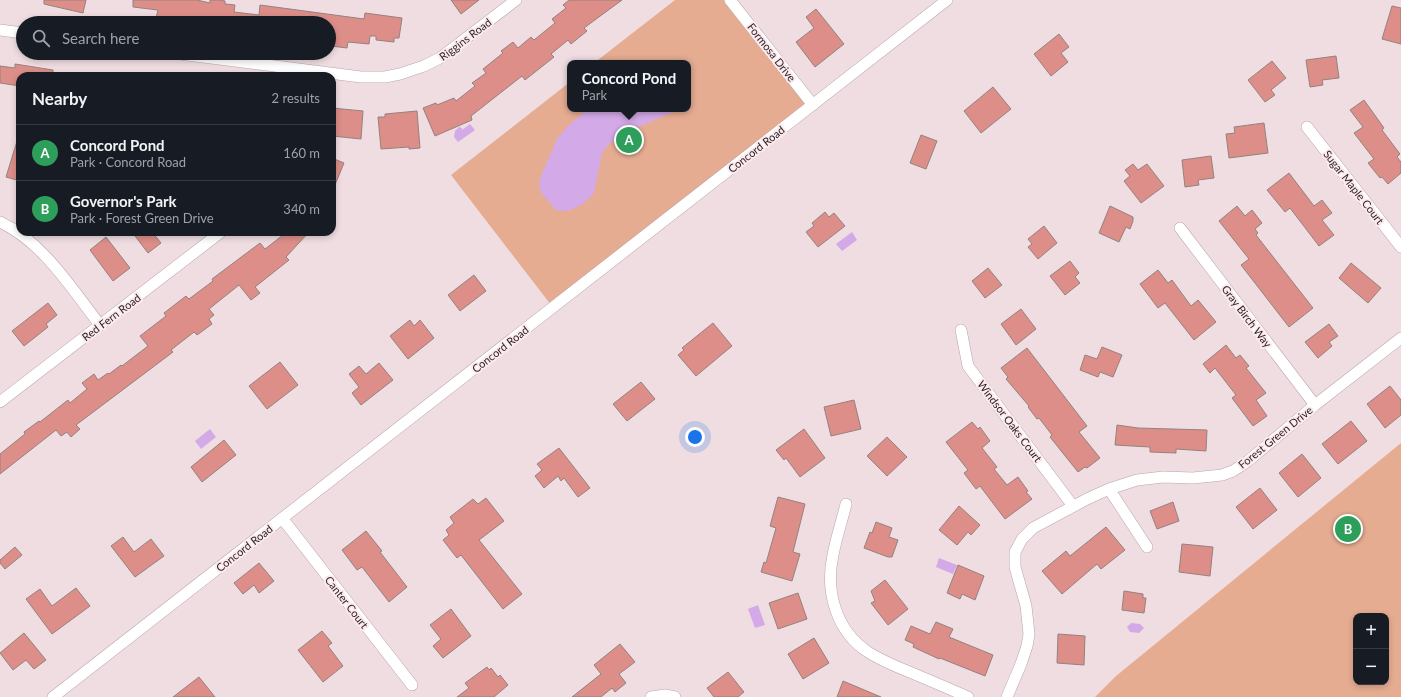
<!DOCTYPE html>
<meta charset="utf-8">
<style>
body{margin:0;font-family:Lato,sans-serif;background:#242831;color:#f1f3f6}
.controls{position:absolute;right:12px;bottom:12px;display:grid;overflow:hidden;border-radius:8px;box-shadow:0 2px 6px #0003}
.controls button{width:36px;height:36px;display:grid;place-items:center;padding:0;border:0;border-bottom:1px solid #363941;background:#171b24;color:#f1f3f6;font:20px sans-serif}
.you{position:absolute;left:695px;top:437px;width:14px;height:14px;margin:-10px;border:3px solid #fff;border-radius:50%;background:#1a73e8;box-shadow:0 0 0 6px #1a73e833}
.badge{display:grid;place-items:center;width:26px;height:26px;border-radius:50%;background:#2563eb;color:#fff;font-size:13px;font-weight:700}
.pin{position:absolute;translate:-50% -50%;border:2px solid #fff;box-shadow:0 1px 4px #0006}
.popup{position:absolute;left:567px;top:60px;width:124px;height:52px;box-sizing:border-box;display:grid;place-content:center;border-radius:8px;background:#171b24;filter:drop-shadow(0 1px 3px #0005);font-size:13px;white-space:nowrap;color:#9ea1a6}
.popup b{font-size:15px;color:#f1f3f6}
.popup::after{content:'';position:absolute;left:50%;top:100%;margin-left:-8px;border:8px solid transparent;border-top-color:#171b24}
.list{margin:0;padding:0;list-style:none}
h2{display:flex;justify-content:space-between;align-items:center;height:52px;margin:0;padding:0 16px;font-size:17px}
h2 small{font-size:13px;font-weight:400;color:#9ea1a6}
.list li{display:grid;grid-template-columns:26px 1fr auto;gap:12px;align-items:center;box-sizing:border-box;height:56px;padding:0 16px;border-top:1px solid #363941}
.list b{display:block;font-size:15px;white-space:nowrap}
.list p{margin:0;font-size:13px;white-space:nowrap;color:#9ea1a6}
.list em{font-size:13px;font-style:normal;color:#9ea1a6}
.icon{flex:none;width:22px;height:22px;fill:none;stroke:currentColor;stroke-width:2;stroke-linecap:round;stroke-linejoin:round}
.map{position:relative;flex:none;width:1401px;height:697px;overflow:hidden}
.search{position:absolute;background:#171b24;box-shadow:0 2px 6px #0003;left:16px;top:16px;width:320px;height:44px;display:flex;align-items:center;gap:10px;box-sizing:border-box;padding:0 14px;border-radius:22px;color:#9ea1a6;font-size:15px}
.panel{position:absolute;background:#171b24;box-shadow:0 2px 6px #0003;left:16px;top:72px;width:320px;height:164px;border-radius:12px}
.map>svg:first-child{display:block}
.green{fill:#e5ac91;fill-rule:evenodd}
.water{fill:#d3a9e7}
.building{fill:#dd8e88;stroke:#938280}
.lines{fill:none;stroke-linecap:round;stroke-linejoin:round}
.street-casing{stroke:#b8a6ab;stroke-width:12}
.street{stroke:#fff;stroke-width:11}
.labels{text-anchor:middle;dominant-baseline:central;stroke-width:4;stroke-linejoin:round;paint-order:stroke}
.street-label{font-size:11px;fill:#2b2426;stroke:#fdeaef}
</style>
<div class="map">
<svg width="1401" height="697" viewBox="0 0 1401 697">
<rect width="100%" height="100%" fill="#efdde1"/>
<path class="green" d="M675,0h50l83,105 -257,200 -100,-130 119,-93v27h118v-46h-94z
M1401,443v254h-306l21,-21zM1356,616h30v66h-30z"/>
<path class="water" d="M588,109h92l-51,22 -20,13 -7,9 -8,40 -11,11 -15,7 -12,-1 -14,-16 -3,-9 2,-9 16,-37 11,-13z
M470,124l5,6 -17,12 -4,-5 1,-6 4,-4 3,1v2z
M852,232l5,8 -15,11 -6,-7z
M210,429l6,8 -15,12 -6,-8z
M939,558l18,7 -4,9 -17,-7z
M758,605l7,20 -10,3 -7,-19z
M1131,623l9,1 4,4 -5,5 -9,-1 -3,-5z"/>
<path class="building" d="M44,0h42l-3,13 -39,-9z
M133,0h64l13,3v-3h9l6,1v3l10,1 -1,7 25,3 1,-10 104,14 1,-6 37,5 -3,20h-5v4l-18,-2v-4h-6l-1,8 -21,-2 -1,6 -16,-2 1,-5 -3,-1v-17h-149l-24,-5 2,-8 -25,-3z
M451,0h28l-18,14z
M569,0h53l-38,28 3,3 -16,13 -3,-4 -17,14 3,3 -29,23 -3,-4 -51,40 1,4 -37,16 -12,-28 13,-5 1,2 17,-7 2,3 19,-15 -3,-3 14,-10 -3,-4 20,-16 -2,-2 12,-9 5,6 13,-11 3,3 21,-17 -3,-4 14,-11 -3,-3z
M1392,6l9,2v36l-19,-5z
M816,9l28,35 -29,23 -19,-25 18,-14 -8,-11z
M1059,34l10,13 -8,6 7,9 -17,14 -17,-22z
M1336,56l3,22 -17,2 1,5 -13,2 -4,-27z
M1272,61l14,17 -15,12 4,5 -10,7 -17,-22z
M15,64l38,6v6h-33v10l-20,-3v-17l15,2z
M993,87l18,22 -30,24 -17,-22z
M1364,100l20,28 -2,2 18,24 -3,3 4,5v11l-13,11 -6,-7 -2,1 -12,-15 6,-4 -20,-26 9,-6 -13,-17z
M332,108l31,3 -2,28 -29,-3z
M417,111l3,37 -11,1v-2l-28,2 -3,-32h7v-3z
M1264,123l4,30 -39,5 -3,-24 9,-1 -1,-6z
M921,135l16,6 -11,28 -16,-6z
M18,138l2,1v42l-14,-4z
M1211,156l3,22 -16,2 1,5 -14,2 -3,-27z
M332,158l12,5 -12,29z
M1133,164l5,6 9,-6 17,22 -23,17 -17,-22 6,-5 -5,-6z
M1289,173l25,33 8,-6 10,13 -10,7 12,15 -15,11 -29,-38 -5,4 -18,-22z
M1110,206l23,11v4l-3,8 -4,-2 -7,15 -20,-9z
M1237,206l8,10 7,-6 10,13 -7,6 3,4 -2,2 57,73 -24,19 -48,-62 8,-6 -30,-38z
M825,212l4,5 5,-4 11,13 -27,21 -12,-15 8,-6 -2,-3z
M1044,226l13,17 -19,16 -10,-12 4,-3 -4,-5z
M132,232h20l9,11 -13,10z
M287,232h22l-23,25 3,3 -34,27 5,6 -9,7 -12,-15 -30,24 5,6 -5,4 3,5 -15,11 -3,-3 -23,18 2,2 -97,73 4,4 -9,8 -4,-5 -6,4 -5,-6 -56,44v-20l25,-20 -1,-2 15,-11 1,1 28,-22 2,3 17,-14 -5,-6 12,-9 4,6 10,-7 1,1 12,-9 1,1 26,-20 -8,-10 26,-20 -2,-3 22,-17 3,3 24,-18 -1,-2 48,-36 5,6z
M106,237l24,31 -17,13 -23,-31z
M1070,261l9,12 -4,4 5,6 -15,12 -15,-19z
M1351,263l30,25 -13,15 -29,-25z
M988,268l14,17 -17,13 -13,-17z
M1158,270l10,13 4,-3 19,26 7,-6 18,22 -22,18 -29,-37 -7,5 -18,-24z
M474,275l12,16 -26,20 -12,-16z
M48,303l9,12 -11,9 2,3 -24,19 -12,-15z
M1021,309l15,20 -20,16 -15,-21z
M410,320l4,6 6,-6 14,18 -26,21 -18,-23z
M713,323l19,23 -36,30 -18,-21 6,-5 -2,-2z
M1329,324l9,12 -9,6 3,4 -14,12 -13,-16z
M1226,345l10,13 4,-3 9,11 -3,2 20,25 -10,7 11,16 -14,10 -21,-28 4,-3 -21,-27 -5,5 -7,-9z
M1102,347l20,8 -9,22 -13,-5 -2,5 -18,-7 5,-15 12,4z
M1027,348l60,78 -8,6 21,26 -13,10 -2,-1 -7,5 -28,-35 2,-2 -13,-17 -2,1 -9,-12 1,-1 -23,-27 2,-2 -7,-9z
M280,362l18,23 -31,24 -18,-23z
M379,363l14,17 -32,25 -9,-12 7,-6 -10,-13 10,-8 7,8z
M641,382l14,17 -28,22 -14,-17z
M1390,386l11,14v15l-16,13 -18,-24z
M854,400l7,29 -30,7 -7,-29z
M1351,421l16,20 -29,23 -16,-20z
M972,422l6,7 2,-2 10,14 -8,7 15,19 -3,2 13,16 11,-8 10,14 -2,1 6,7 -27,20 -25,-33 -4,3 -12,-16 4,-3 -22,-28z
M1117,425l21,3 69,2 -1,21 -30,-2v4l-26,-1v-5l-35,-2z
M804,429l21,29 -25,19 -14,-19 -2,2 -8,-10z
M887,437l20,20 -20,19 -20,-20z
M224,440l12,15 -34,27 -11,-15z
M559,448l31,40 -12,9 -14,-19 -3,3 -3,-5 -14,12 -9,-12 7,-6 -5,-6z
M1302,454l19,24 -23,19 -19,-24z
M1260,488l17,22 -24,19 -17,-22z
M778,497l27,7 -12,48 7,2 -8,27 -31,-9 3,-10 2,1 10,-35 -6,-2z
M486,498l18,23 -25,19 43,54 -19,15 -42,-54 -4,3 -14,-18 6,-5 -3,-5 8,-7 -4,-6 23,-18 5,5z
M1173,502l6,19 -22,8 -7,-18z
M959,506l21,19 -9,10 -3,-3 -11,13 -18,-15z
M876,522l16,6 -3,9 9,3 -6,17h-4l-24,-9 6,-16 2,1z
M1106,527l19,23 -24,19 -4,-5 -35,30 -20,-23 24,-20 4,5z
M366,531l16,20 -2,1 27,35 -18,15 -27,-35 -5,3 -15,-20z
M123,537l11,15 17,-13 13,17 -29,21 -24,-31z
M1182,544l31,3 -3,29 -31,-4z
M15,547l7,8 -17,14 -5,-6v-3z
M259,563l15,18 -15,12 -5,-8 -11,9 -9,-11z
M958,565l26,11 -9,24 -13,-6 -2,5 -13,-6z
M885,580l23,29 -20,16 -17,-22 4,-2 -4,-10z
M76,588l14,18 -38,28 -26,-35 14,-10 12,17z
M1124,591l19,3v4h3l-2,15 -22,-3z
M798,593l9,26 -29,10 -9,-26z
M451,609l20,27 -28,22 -10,-12 8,-7 -11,-14z
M936,622l17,7 -4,8 44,18 -8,21 -45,-18 -1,1 -26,-12 1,-3 -9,-4 6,-14 19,8z
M322,631l10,12 -4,3 15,20 -20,16 -25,-32z
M24,633l22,27 -12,9 -8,-9 -13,10 -13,-17z
M1058,634l27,2 -1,29 -27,-2z
M814,638l15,25 -26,16 -15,-25z
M620,644l15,18 -16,12 7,9 -11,9 -3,-4 -11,9h-29l29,-23 -7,-9z
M487,667l2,3 2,-2 7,9 2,-2 8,10 -14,12h-37l12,-9 -4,-5z
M728,672l16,20 -6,5h-24l-7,-9z
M199,677l16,20h-42z
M843,681l38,16h-44z"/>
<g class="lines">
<g class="street-casing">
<path id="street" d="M730,0l83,105
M0,30l23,3
M172,53l189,24h24l15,-3 24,-8 16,-8 76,-58
M1307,127l94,120
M0,222c43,20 72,67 100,103
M1180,228l135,177
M961,330l7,36 105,140
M0,402l221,-170
M1109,489l38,58
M846,504c-4,17 -10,34 -13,51 -8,36 3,76 35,97 14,9 29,15 44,21 19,8 38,16 56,24
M282,518l130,167
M53,697l894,-697
M651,697l14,-2 10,2
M1007,697l14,-33 6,-18 2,-12 -3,-28 -11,-39v-15l7,-13 11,-11 54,-29 22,-10 28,-9 26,-3 30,1 29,-3 11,-4 15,-10 67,-56 86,-67"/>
</g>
<use href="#street" class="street"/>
</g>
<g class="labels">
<g class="street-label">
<text transform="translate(465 39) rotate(-37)">Riggins Road</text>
<text transform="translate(772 52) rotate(52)">Formosa Drive</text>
<text transform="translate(756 149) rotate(-38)">Concord Road</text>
<text transform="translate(1354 187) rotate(52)">Sugar Maple Court</text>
<text transform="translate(1247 316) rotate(53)">Gray Birch Way</text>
<text transform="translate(111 317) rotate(-37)">Red Fern Road</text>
<text transform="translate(500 349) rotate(-38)">Concord Road</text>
<text transform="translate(1010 421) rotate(53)">Windsor Oaks Court</text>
<text transform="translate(1275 437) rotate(-39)">Forest Green Drive</text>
<text transform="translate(244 548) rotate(-38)">Concord Road</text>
<text transform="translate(347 602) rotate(52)">Canter Court</text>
</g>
</g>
</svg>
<div class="controls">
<button>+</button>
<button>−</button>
</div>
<div class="you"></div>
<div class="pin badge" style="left:629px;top:140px;background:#2e9e5b">A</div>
<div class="popup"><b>Concord Pond</b>Park</div>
<div class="pin badge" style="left:1348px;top:529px;background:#2e9e5b">B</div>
<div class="search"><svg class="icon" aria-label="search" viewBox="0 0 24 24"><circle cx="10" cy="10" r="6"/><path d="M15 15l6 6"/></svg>Search here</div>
<section class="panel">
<h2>Nearby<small>2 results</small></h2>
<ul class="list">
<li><span class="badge" style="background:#2e9e5b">A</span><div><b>Concord Pond</b><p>Park · Concord Road</p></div><em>160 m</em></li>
<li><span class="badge" style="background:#2e9e5b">B</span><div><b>Governor's Park</b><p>Park · Forest Green Drive</p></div><em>340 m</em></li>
</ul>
</section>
</div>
